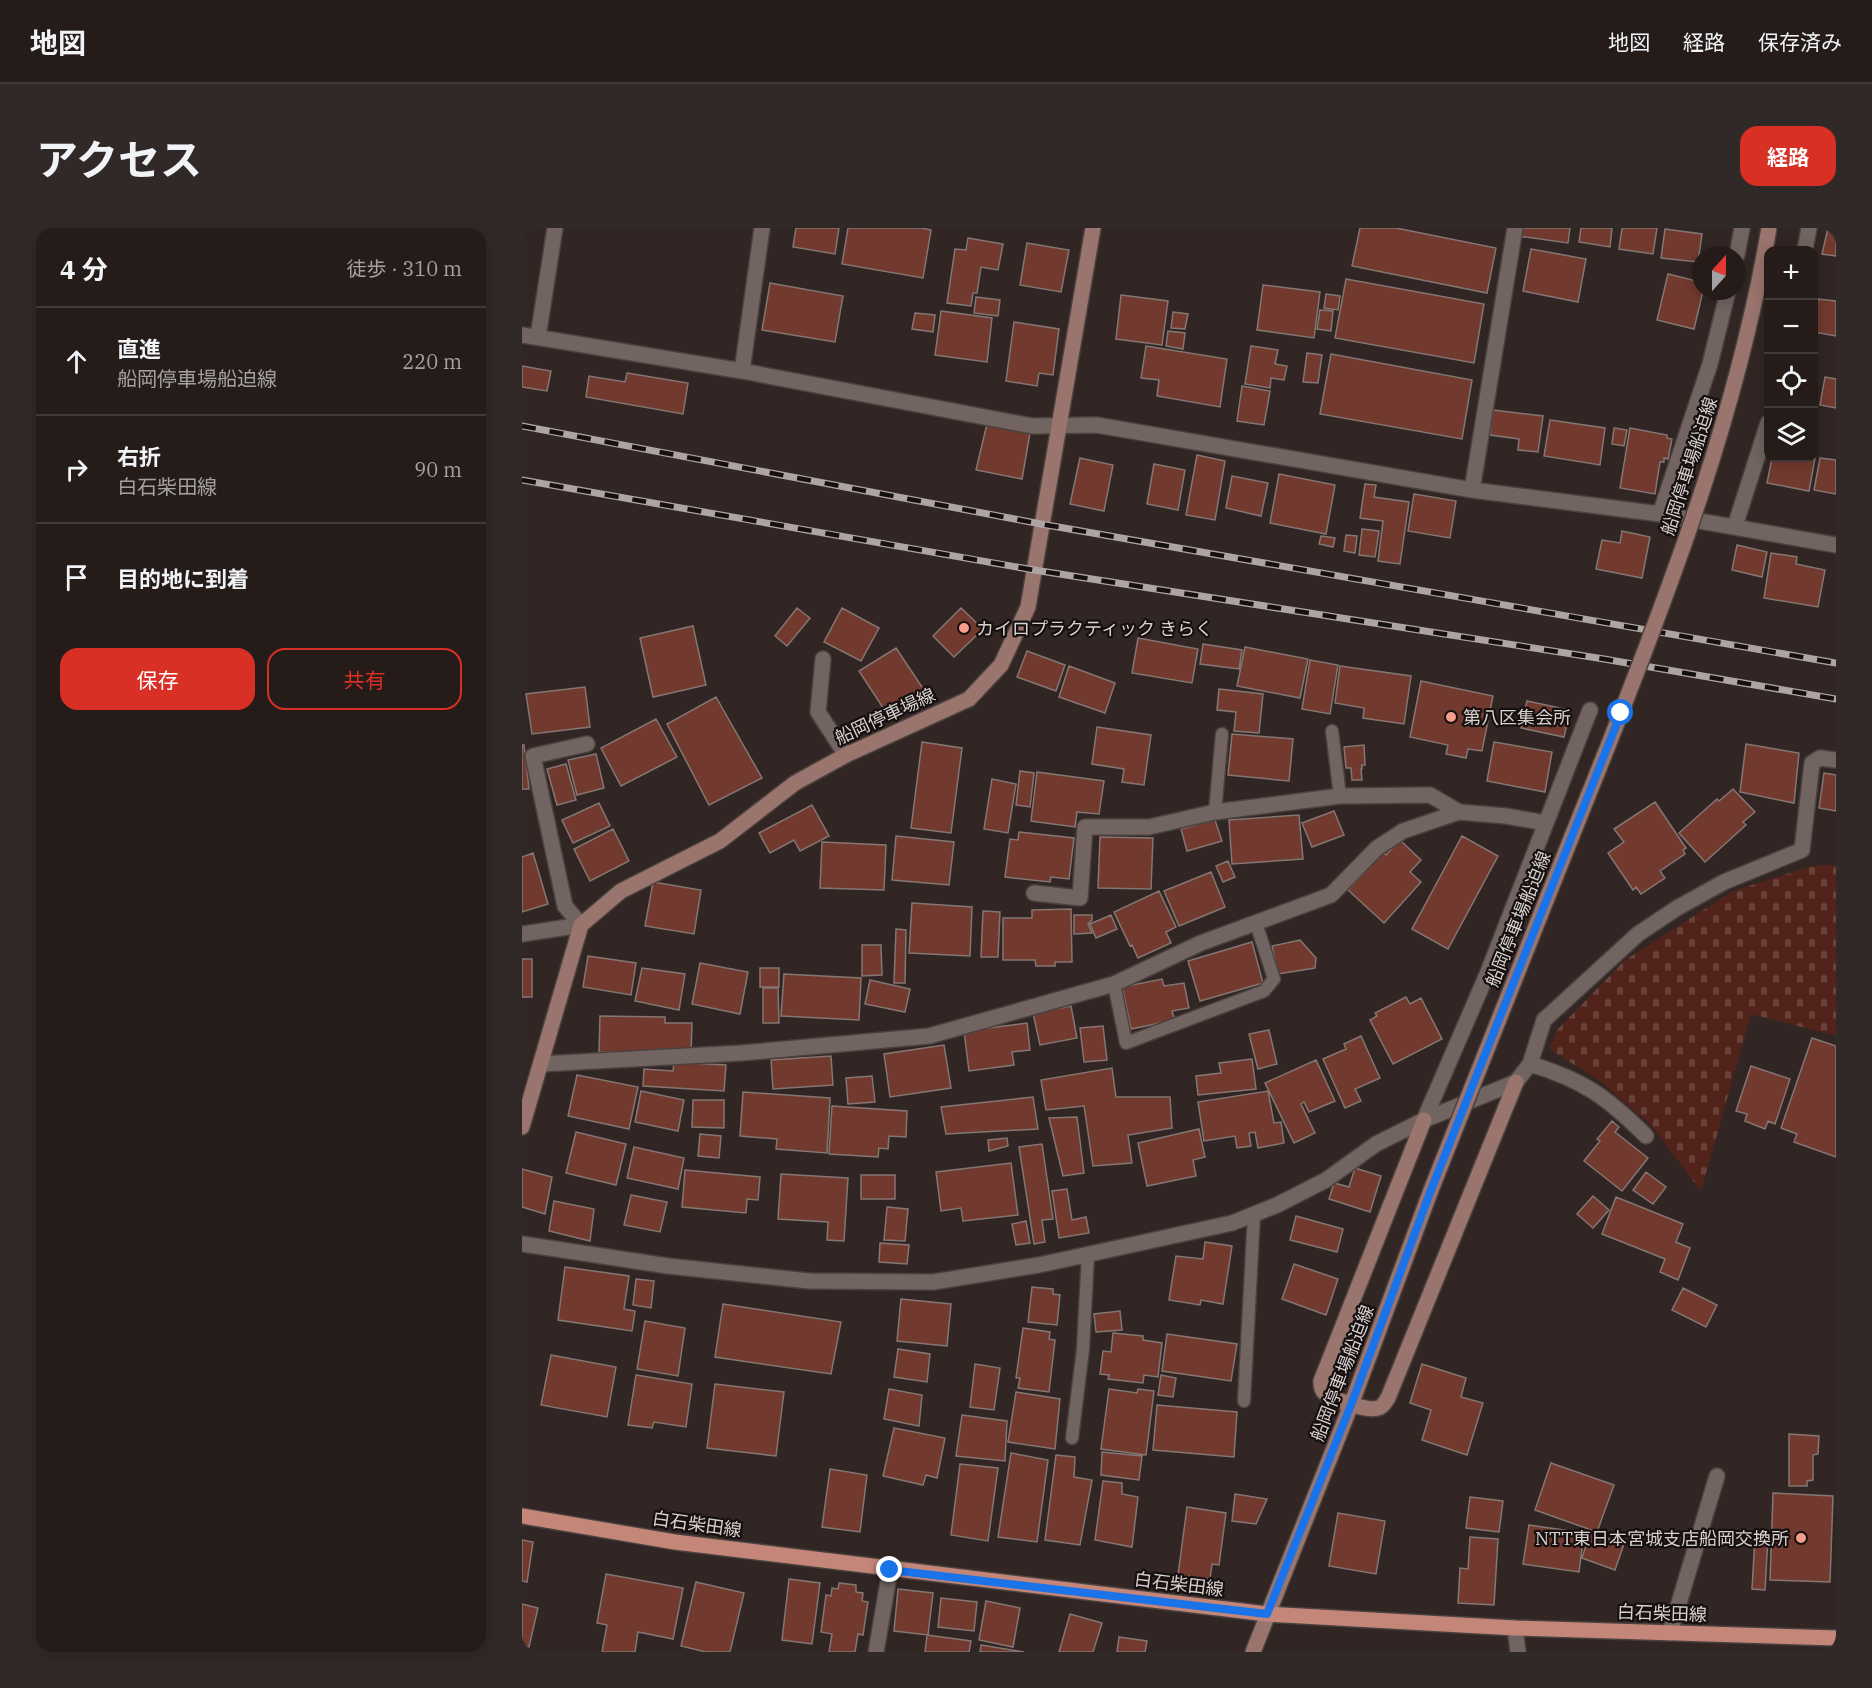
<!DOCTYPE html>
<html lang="ja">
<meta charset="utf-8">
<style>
body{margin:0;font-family:"IBM Plex Serif","Noto Sans JP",serif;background:#312927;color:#f1f3f6}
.controls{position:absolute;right:18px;top:18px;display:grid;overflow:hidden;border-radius:12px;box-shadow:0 3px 15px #0003}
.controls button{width:54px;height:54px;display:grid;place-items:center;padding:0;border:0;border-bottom:2px solid #423a39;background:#251c1a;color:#f1f3f6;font:30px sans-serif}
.compass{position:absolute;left:1170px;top:18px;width:54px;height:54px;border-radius:50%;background:#251c1a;box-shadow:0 3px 15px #0003;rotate:21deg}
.stop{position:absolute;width:18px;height:18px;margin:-14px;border:4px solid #1a73e8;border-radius:50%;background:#fff}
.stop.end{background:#1a73e8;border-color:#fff;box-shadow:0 2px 6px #0008}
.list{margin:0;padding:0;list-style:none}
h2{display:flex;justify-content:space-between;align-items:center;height:78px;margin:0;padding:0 24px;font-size:26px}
h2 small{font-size:20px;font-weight:400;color:#a3a1a2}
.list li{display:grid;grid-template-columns:39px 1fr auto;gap:18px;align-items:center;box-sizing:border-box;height:108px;padding:0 24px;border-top:2px solid #423a39}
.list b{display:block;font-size:22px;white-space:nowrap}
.list p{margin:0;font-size:20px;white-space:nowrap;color:#a3a1a2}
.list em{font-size:20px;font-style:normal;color:#a3a1a2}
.actions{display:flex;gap:12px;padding:18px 24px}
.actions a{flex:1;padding:14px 0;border:2px solid #d93025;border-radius:18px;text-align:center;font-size:21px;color:#d93025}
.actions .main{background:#d93025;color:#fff}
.icon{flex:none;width:33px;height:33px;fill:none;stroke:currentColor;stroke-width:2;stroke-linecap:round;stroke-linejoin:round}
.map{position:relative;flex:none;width:1314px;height:1424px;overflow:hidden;border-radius:18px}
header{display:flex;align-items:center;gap:36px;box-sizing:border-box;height:84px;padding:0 30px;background:#251c1a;border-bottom:2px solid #423a39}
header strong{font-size:28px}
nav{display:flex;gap:33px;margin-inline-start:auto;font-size:21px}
.intro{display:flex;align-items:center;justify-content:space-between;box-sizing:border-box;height:144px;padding:0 36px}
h1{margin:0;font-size:42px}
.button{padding:15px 27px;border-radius:18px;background:#d93025;color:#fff;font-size:21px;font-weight:700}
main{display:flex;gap:36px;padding:0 36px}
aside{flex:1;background:#251c1a;border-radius:18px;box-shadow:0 3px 15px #0003}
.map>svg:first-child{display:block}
.cemetery{fill:url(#cemetery-stones)}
.building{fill:#723a2f;stroke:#847673;stroke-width:1.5}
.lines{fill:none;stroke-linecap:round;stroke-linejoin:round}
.lane-casing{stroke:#4a413f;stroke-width:15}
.street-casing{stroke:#4a413f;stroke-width:18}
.secondary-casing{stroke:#4a413f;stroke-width:18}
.primary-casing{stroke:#4a413f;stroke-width:18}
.lane{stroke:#716461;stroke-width:12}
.street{stroke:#716461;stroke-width:15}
.secondary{stroke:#9a756d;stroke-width:15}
.primary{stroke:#c38679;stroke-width:15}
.rail-casing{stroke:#aea5a3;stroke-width:7}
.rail{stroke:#15100f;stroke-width:4.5;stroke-dasharray:14;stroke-linecap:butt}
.secondary-bridge-casing{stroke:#4a413f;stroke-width:18;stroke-linecap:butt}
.secondary-bridge{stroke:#9a756d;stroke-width:15}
.route{stroke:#1a73e8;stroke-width:8}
.poi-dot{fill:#f49d8b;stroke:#15100f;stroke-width:2}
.labels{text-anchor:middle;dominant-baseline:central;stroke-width:4.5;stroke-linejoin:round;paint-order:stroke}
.street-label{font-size:18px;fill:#d9d1cf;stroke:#15100f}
.poi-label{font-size:18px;fill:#d9d1cf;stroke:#15100f;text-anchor:start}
</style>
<header>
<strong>地図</strong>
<nav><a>地図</a><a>経路</a><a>保存済み</a></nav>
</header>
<div class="intro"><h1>アクセス</h1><a class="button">経路</a></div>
<main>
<aside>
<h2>4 分<small>徒歩 · 310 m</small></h2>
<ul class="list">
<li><svg class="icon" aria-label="ahead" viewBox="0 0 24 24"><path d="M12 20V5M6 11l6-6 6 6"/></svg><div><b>直進</b><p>船岡停車場船迫線</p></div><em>220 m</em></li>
<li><svg class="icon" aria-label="right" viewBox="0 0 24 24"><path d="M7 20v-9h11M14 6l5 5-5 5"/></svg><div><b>右折</b><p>白石柴田線</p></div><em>90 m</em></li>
<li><svg class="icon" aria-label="arrive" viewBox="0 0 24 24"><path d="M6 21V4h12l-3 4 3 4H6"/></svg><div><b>目的地に到着</b></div></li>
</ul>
<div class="actions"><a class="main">保存</a><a>共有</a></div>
</aside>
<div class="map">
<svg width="1314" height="1424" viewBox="0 0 1314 1424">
<defs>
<pattern id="cemetery-stones" width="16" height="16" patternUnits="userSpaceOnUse" patternTransform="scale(1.5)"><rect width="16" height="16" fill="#51231a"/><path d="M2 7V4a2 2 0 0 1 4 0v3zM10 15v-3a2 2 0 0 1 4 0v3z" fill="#69423a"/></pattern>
</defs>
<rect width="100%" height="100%" fill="#312623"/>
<path class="cemetery" d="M1293,637h21v171l-85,-22 -50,177 -50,-66 -51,-44 -51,-32 8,-19 68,-70 108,-69z"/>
<path class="building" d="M274,0h43l-4,26 -42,-7z
M326,0h74l9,2 -8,48 -81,-14z
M838,0h36l100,20 -9,45 -135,-27z
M998,0h50l-2,15 -50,-7z
M1059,0h31l-2,19 -31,-5z
M1100,0h35l-4,26 -34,-5z
M1306,0h8v28l-14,-2z
M1143,1l37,5 -4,28 -37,-4z
M446,10l35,6 -5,26 -17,-3 -4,26h-4l-2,13 -24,-3 8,-54 11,1z
M505,15l42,7 -8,42 -41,-7z
M1009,21l55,10 -8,43 -55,-11z
M1146,46l33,8v9h2l-9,38 -37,-9z
M824,51l138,25 -10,59 -139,-25z
M248,55l73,13 -8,46 -73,-12z
M741,57l57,7 -6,46 -57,-8z
M804,66l14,2 -2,14 -14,-2z
M599,67l47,6 -6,44 -46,-6z
M454,69l24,3 -2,16 -24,-3z
M1296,71l18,2v35l-22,-4z
M798,82l13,1 -2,20 -14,-2z
M419,83l51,7 -5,44 -52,-7z
M651,84l15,2 -3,15 -14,-1z
M393,85l20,2 -2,17 -21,-3z
M492,94l45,7 -6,46 -14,-2 -2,13 -31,-5z
M646,103l17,2 -2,16 -17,-3z
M624,118l81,13 -7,48 -63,-11 2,-16 -18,-2z
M729,118l27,4 -3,14 12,2 -3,14 -13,-2 -1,10 -25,-4z
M785,125l15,2 -4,28 -15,-1z
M809,126l141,26 -10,59 -142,-25z
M0,138l29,5 -4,20 -25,-4z
M105,145l61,10 -5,31 -97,-17 3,-21 36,6z
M1303,149l11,2v29l-16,-3z
M720,158l28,5 -6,34 -27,-4z
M971,182l50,6 -5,36 -20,-2 1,-11 -29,-4z
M1028,192l55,8 -5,37 -56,-9z
M465,196l43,9 -8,46 -46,-9z
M1092,200l13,2 -3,16 -12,-2z
M1108,200l37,7v3l5,1 -4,20 -4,-1v4h-4l-5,32 -35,-6z
M675,227l28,6 -10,59 -29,-5z
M558,230l33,7 -9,46 -34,-7z
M1250,230h43l-6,33 -42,-8z
M1298,230l16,2v34l-22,-4z
M632,236l31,6 -7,40 -31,-6z
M757,246l56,11 -9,49 -56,-11z
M710,248l36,7 -7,33 -35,-8z
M843,256l11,1 -2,12 35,5 -9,62 -22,-3 5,-40 -23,-3z
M892,266l42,7 -6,37 -42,-7z
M840,301l17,2 -4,26 -16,-2z
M1100,303l28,6 -8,41 -46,-9 6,-29 18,3z
M824,307l11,1 -2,17 -11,-2z
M799,308l14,2 -2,9 -14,-3z
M1215,317l30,7 -5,25 -30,-7z
M1249,325l26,4 -1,7 29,6 -7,37 -54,-9z
M275,380l13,10 -23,28 -12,-10z
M320,380l37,20 -18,33 -37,-19z
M439,380l22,21 -29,28 -21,-21z
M171,398l13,59 -53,12 -13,-59z
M616,410l60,11 -6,34 -60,-10z
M681,416l39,6 -3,19 -39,-5z
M723,419l63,12 -8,39 -63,-12z
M374,420l30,45 -37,24 -30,-46z
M505,423l38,14 -9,26 -39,-14z
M788,432l28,5 -8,49 -28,-5z
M547,438l46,17 -10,30 -46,-16z
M818,438l71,10 -7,48 -41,-6 1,-10 -29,-5z
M899,453l72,15 -11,55 -14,-2 -2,9 -20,-4 2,-9 -38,-8z
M63,459l5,40 -58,7 -6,-40z
M697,461l44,5 -4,39 -25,-2 2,-19 -19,-2z
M194,469l46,81 -53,27 -42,-81z
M1005,473l43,9 -6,27 -43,-9z
M134,491l21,38 -56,29 -20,-38z
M575,499l54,8 -7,50 -22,-3 2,-13 -32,-5z
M710,506l61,5 -4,42 -61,-6z
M400,514l40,6 -11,85 -40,-5z
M972,514l58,10 -7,40 -58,-11z
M1224,516l53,9 -5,50 -54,-11z
M0,517h2l5,44h-7z
M842,517l1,20h-3v4h-1l1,11h-10l-1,-12h-5l-2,-21z
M74,526l8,34 -27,7 -9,-35z
M44,536l10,36 -19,5 -10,-36z
M498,543l14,2 -4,34 -14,-2z
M515,544l67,9 -5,33 -22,-2 -2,15 -44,-6z
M1302,545l12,2v36l-17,-3z
M470,551l24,5 -8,49 -24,-4z
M1211,561l22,23 -12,10 3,3 -41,37 -26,-29 38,-34 2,2z
M1133,574l31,46 -3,2 2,4 -25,17 5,7 -24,16 -5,-7 -3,3 -25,-37 16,-11 -10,-13z
M77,575l11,23 -37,17 -11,-23z
M290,577l17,31 -29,15 -6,-11 -24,13 -11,-20z
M812,583l10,24 -32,12 -10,-24z
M777,587l4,44 -71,5 -3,-44z
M693,592l7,21 -35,10 -6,-22z
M91,601l16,32 -39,20 -16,-32z
M497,604l55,6 -5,41 -18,-2 -1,5 -45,-5 5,-38 8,1z
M374,608l58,6 -5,43 -57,-5z
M940,608l36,20 -50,93 -36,-20z
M578,609l53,1 -2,51 -53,-1z
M878,612l21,20 -11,12 11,10 -37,41 -36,-33 35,-38 3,3z
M300,614l64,3 -2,45 -64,-2z
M11,625l15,51 -26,8v-55z
M706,633l7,16 -12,5 -7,-16z
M689,644l14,35 -46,19 -15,-35z
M131,654l48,8 -7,44 -49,-8z
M637,663l17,36 -10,5 5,11 -33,15 -6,-13 -2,1 -16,-34z
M390,675l60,4 -2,49 -61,-3z
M549,681l1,53h-17v4h-19l-1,-6h-32v-42h29v-8z
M461,683l17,1 -2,45h-17z
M552,687h18v5l-4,4 4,9 -18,1z
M589,687l6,14 -21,9 -6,-14z
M374,701l10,1 -1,53h-11z
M778,712l16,18 -1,10 -37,6 -6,-28z
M730,714l11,41 -63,18 -12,-40z
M340,717h19l1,30 -20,1z
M66,728l48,7 -5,32 -48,-8z
M0,731h10v38h-10z
M178,735l48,9 -8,42 -48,-10z
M120,740l43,6 -6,36 -44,-9z
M238,740h19v19h-19z
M262,746l77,4 -2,42 -78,-4z
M640,751l2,7 20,-3 5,25 -17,3 3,9 -44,9 -9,-42z
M348,752l40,9 -5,23 -40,-8z
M241,760h15l1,35h-16z
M884,769l4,7 11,-6 21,41 -49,25 -23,-44 7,-4 -2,-3z
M549,778l6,32 -37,7 -7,-32z
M78,788l65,1v6h27l-1,30 -92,-1z
M505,795l3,27 -18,2 2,13 -45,6 -5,-40z
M581,798l4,34 -23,2 -4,-34z
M747,802l8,34 -19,5 -9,-35z
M839,808l19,42 -25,11 6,12 -16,7 -22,-49 23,-10 -2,-5z
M1290,810l24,8v111l-42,-15 3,-8 -16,-6z
M422,817l7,43 -61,9 -6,-43z
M309,828l2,29 -60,4 -2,-29z
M730,831l4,30 -58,6 -2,-19 25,-3 -2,-10z
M794,832l19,41 -26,11 -5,-10 -3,2 14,29 -21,10 -29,-60z
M152,834l52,3 -2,26 -81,-5 1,-17 29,2z
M1229,838l39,13 -15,45 -7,-3 -3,8 -20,-8 2,-7 -11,-3z
M590,840l4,29h54l2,31 -44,7 4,28 -39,3 -9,-60 -38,4 -5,-30z
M55,847l61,12 -9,42 -61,-13z
M350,848l3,26 -27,2 -2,-26z
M119,863l43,9 -6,31 -43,-9z
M746,863l6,32 7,-1 3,21 -26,5 -3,-16 -6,1 2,13 -14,2 -2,-12 -31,5 -6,-39z
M221,864l87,6 -3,55 -51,-4 1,-10 -37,-3z
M511,869l5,32 -92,5 -5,-27z
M171,872h31v28l-32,-1z
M310,878l75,5 -1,26 -17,-1 -1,13 -9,-1 -1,9 -49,-3z
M555,889l7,56 -21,3 -14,-58z
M1090,893l7,6 -4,5 33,26 -26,33 -38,-30 16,-20 -3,-2z
M677,901l6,28 -12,3 3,16 -49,10 -9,-43z
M54,904l50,12 -10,41 -50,-12z
M178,906l21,2 -2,22 -21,-2z
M485,910l1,8 -19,5 -1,-11z
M520,916l11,75 -11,1 3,22 -11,2 -15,-97z
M112,919l50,11 -6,31 -51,-11z
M489,935l7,52 -55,6 -2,-13 -20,3 -5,-39z
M833,940l26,8 -11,36 -41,-13 5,-16 15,4z
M0,941l30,8 -7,37 -23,-7z
M163,942l75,7 -2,23 -11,-1 -1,14 -64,-6z
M1124,944l20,15 -13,17 -20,-14z
M259,946l67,4 -4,63 -17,-1 1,-18 -50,-3z
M339,947h34v24h-34z
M545,961l5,31 14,-3 3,16 -30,5 -7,-47z
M109,967l36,7 -7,30 -36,-7z
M1071,968l16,14 -16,18 -16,-14z
M1094,969l67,27 -7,18 14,6 -12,32 -18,-8 5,-13 -63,-25z
M32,973l40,8 -4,32 -41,-10z
M365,979l21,2 -3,32 -21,-1z
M774,988l47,13 -6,23 -47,-12z
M504,993l4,22 -14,2 -4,-21z
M683,1014l27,4 -9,58 -22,-4 -1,5 -31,-5 7,-44 27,3z
M358,1015l29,2 -2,19 -28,-2z
M772,1036l44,15 -12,36 -44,-16z
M43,1039l64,9 -5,33 11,2 -3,20 -74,-11z
M114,1051l18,2 -3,27 -18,-3z
M510,1059l21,2v5l7,1 -3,30 -29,-3z
M1161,1060l34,17 -11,22 -34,-17z
M379,1071l50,5 -4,42 -50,-5z
M201,1076l118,18 -10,52 -116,-17z
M598,1083l2,19 -26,2 -2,-18z
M123,1093l40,7 -7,48 -41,-7z
M501,1100l27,4 -1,7 6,1 -6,52 -31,-4 2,-10h-4z
M591,1105l30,3v4l19,3 -4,34 -14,-2 -1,8 -35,-4 1,-4 -9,-1 3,-23 8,1z
M645,1106l70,10 -6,37 -69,-10z
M376,1121l32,5 -3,28 -33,-5z
M29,1127l65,12 -9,50 -66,-12z
M453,1136l25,4 -6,42 -24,-3z
M900,1136l44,14 -5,19 22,6 -16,52 -45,-15 9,-30 -21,-7z
M114,1147l56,9 -6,43 -32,-5 -2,6 -24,-3z
M639,1147l15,3 -3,19 -15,-2z
M193,1156l69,8 -8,64 -69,-8z
M367,1161l33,6 -3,31 -35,-7z
M587,1161l28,4 1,-4 16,2 -8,64 -45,-6z
M494,1164l44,7 -5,50 -47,-7z
M635,1177l80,7 -3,45 -81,-7z
M440,1187l45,6 -2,40 -49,-5z
M372,1200l51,10 -8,40 -11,-3 -3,10 -40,-9z
M1267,1206l30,2 -1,18 -5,1v25l-6,1v5h-18z
M580,1224l40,4 -3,24 -38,-5z
M489,1225l37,7 -11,82 -39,-5z
M534,1227l19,2 -1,20 18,3 -12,65 -35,-5z
M1029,1235l63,22 -17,47 -62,-22z
M438,1236l38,4 -10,73 -37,-6z
M308,1241l37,6 -7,57 -38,-5z
M581,1253l19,2v11l16,3 -6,50 -37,-7z
M1251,1265l60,3 -3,86 -60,-2z
M713,1266l32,5 -11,25 -24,-3z
M948,1269l33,4 -4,31 -33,-4z
M665,1279l39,6 -7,52 -7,-1 -2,15 -32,-4z
M816,1285l47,8 -9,53 -47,-8z
M1007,1297l55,8 -5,39 -56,-8z
M1068,1305l34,11 -9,26 -33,-12z
M948,1309l28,2 -4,66 -36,-2 2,-35 8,1z
M1233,1309l13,1 -3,52 -13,-1z
M0,1312l11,2 -6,40 -5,-1z
M84,1346l77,14 -10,51 -35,-7 -3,20h-33l5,-27 -10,-2z
M267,1351l31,4 -8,61 -30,-4z
M174,1354l48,11 -14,59h-24l-25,-6z
M317,1355l17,2v7l7,1 -1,8 6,1 -5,33 -5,-1 -3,18h-26l3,-18 -11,-2 5,-37 5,1 1,-8 6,1z
M376,1361l35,4 -5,42 -34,-4z
M419,1370l36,4 -3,29 -36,-4z
M464,1373l34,7 -7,39 -34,-7z
M0,1376l16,4 -9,39 -7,-1z
M548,1386l32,9 -9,29h-34z
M405,1407l44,6 -2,11h-44z
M597,1409l28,4 -2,11h-28z
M459,1417l43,7h-44z"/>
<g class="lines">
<g class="lane-casing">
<path id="lane" d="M810,503l8,65
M693,584l7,-78
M592,756l12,59 138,-52 10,-12 -18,-56
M722,1173l10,-187
M550,1210l11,-89 5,-95"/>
</g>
<g class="street-casing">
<path id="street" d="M1283,22l4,-22
M1215,27l5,-27
M0,107l220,36 290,55 65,-1 375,65 188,24 176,31
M16,109l17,-109
M220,143l20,-143
M950,262l43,-262
M1138,286l50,-150 18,-73
M1213,298l33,-103
M301,431l-5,53 28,43
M512,665l46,5 5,-71h64l66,-15 125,-16 90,-1 29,17
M59,697l-16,-19 -32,-150 54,-12
M0,706l59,-9
M19,836l200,-11 188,-17 185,-52 87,-41 130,-48 46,-47 26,-17 56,-19 47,4 39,7
M1008,836l14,-44 94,-86 39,-26 47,-26 78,-32 10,-87 8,-5 16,2
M902,892l64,-148 102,-262
M0,1016l146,22 141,15 124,1 106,-17 193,-42 45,-18 49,-25 50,-36 48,-24 92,-38 14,-18c53,16 77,33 116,72
M993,1400l3,24
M1148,1405l47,-157
M354,1424l14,-82"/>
</g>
<g class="secondary-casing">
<path id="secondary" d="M902,892l-103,261c0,4 0,7 2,10 6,8 46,21 55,17 5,-1 7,-6 10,-10l128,-316
M0,899l59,-202 40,-34 99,-50 75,-58 51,-28 123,-56 32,-34 27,-58 65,-379
M731,1424l98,-247 80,-215"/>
</g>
<g class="primary-casing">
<path id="primary" d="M0,1288l153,26 592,72 248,14 321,10"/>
</g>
<use href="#lane" class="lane"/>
<use href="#street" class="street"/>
<use href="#secondary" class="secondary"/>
<use href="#primary" class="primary"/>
<g class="rail-casing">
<path id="rail" d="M0,198l519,98 795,139
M0,252l512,90 570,89 232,40"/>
</g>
<use href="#rail" class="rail"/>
<g class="secondary-bridge-casing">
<path id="secondary-bridge" d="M909,962c58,-148 118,-296 177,-444 67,-170 130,-337 161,-518"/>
</g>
<use href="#secondary-bridge" class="secondary-bridge"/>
</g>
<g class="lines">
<path class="route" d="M368,1342l377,44 84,-209 80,-215 190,-477"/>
</g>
<g class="poi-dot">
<circle cx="442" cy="400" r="6"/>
<circle cx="929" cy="489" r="6"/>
<circle cx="1279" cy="1310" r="6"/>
</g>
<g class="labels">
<g class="street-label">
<text transform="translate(1167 238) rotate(-72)">船岡停車場船迫線</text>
<text transform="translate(363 488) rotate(-25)">船岡停車場線</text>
<text transform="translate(996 691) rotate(-68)">船岡停車場船迫線</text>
<text transform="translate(820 1145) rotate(-69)">船岡停車場船迫線</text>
<text transform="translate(175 1296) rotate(8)">白石柴田線</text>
<text transform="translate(657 1356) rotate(7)">白石柴田線</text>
<text transform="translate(1140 1385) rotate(2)">白石柴田線</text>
</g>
<g class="poi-label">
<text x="454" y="400">カイロプラクティック きらく</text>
<text x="941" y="489">第八区集会所</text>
<text x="1267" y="1310" text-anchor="end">NTT東日本宮城支店船岡交換所</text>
</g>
</g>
</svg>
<div class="controls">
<button>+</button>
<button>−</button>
<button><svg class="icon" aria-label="locate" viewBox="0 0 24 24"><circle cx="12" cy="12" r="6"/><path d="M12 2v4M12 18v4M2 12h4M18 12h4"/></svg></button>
<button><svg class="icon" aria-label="layers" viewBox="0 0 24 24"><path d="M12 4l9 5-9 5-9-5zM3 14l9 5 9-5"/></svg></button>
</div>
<svg class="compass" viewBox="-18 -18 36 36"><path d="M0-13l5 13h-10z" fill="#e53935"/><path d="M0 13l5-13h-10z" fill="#a3a1a2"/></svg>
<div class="stop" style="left:1099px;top:485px"></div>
<div class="stop end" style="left:368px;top:1342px"></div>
</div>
</main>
